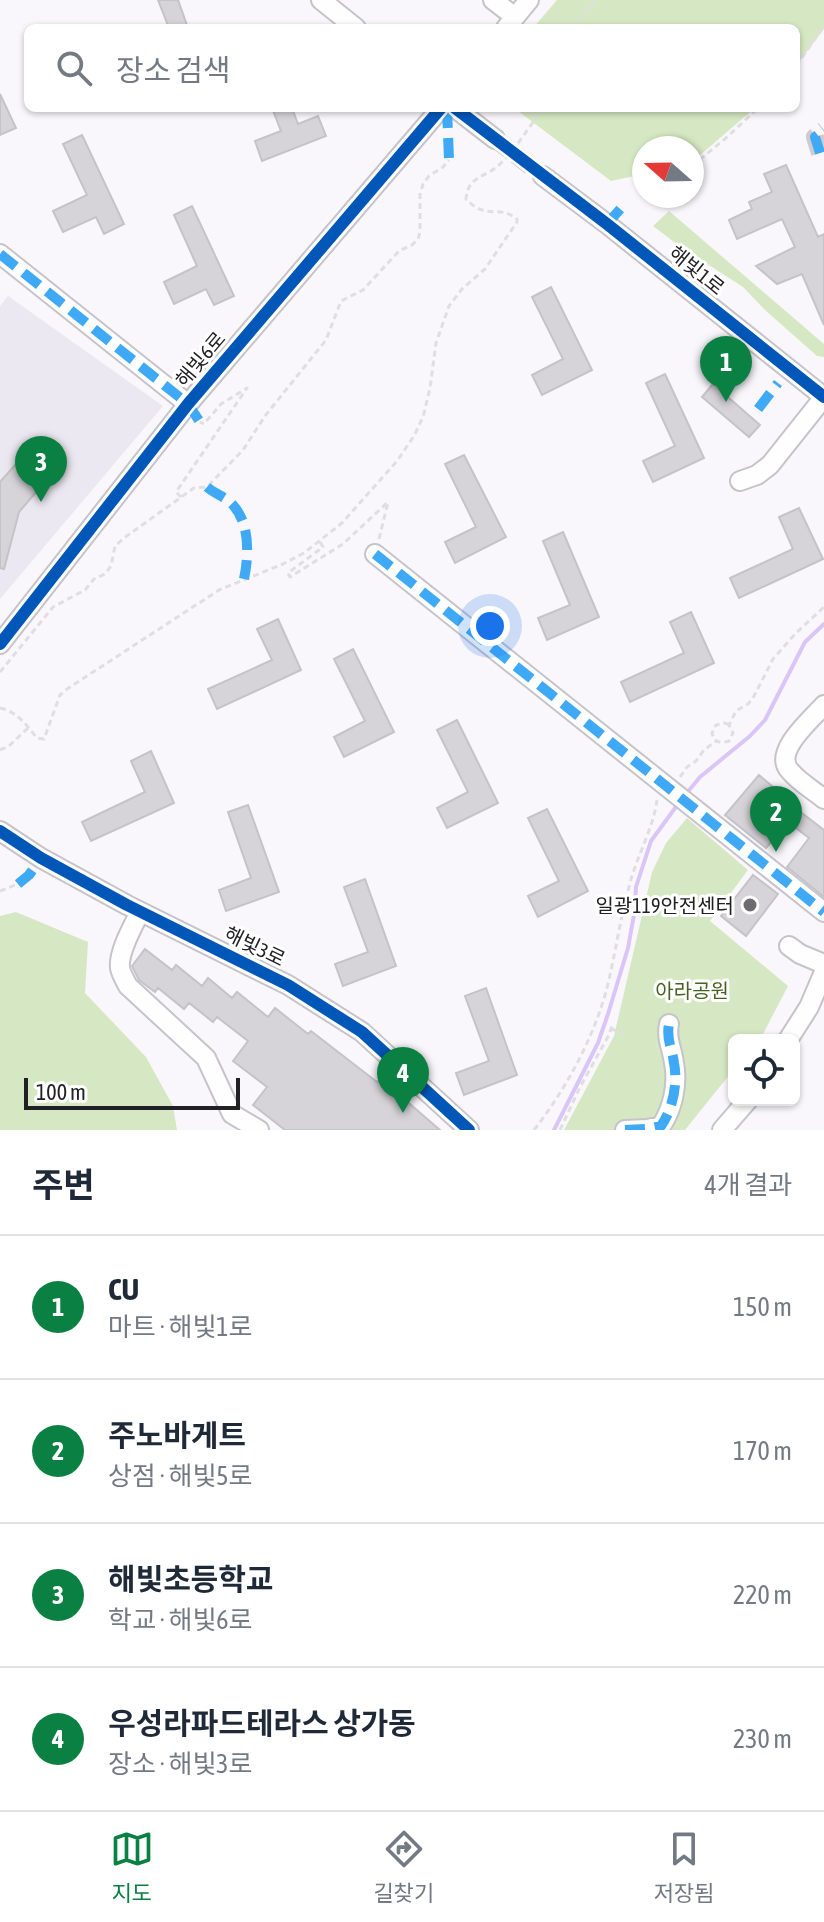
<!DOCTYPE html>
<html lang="ko">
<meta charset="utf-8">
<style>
body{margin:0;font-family:"Asap Condensed","Noto Sans KR",sans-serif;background:#f2f2f3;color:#1f2937}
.controls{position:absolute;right:24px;bottom:24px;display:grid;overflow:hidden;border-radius:12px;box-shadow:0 2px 6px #0004}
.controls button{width:72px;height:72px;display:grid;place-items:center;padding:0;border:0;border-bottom:2px solid #e0e1e3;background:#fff;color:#1f2937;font:40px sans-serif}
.compass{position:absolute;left:632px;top:136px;width:72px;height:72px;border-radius:50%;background:#fff;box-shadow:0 2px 6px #0004;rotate:290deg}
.scale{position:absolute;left:24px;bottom:20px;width:216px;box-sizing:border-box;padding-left:8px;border:4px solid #212023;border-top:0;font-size:22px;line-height:28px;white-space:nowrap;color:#212023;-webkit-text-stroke:6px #fff;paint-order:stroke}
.you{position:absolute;left:490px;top:626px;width:28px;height:28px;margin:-20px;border:6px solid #fff;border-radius:50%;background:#1a73e8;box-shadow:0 0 0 12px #1a73e833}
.badge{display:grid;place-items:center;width:52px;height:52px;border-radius:50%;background:#0b8043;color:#fff;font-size:26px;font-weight:700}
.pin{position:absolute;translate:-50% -66px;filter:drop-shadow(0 2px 4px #0008)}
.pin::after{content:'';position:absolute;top:42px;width:28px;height:24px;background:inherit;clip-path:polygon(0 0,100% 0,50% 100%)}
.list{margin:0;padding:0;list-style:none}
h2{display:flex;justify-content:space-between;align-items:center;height:104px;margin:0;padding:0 32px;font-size:34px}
h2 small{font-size:26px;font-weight:400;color:#747a83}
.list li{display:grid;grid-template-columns:52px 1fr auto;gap:24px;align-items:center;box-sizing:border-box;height:144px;padding:0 32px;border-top:2px solid #e0e1e3}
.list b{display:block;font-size:30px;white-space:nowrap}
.list p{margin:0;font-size:26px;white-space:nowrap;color:#747a83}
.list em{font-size:26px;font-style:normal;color:#747a83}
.icon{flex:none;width:44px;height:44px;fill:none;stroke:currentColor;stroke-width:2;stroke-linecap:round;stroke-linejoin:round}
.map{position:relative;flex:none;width:824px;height:1130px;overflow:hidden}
.search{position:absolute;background:#fff;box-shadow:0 2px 6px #0004;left:24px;right:24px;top:24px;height:88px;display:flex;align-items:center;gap:20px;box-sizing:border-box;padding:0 28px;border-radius:12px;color:#747a83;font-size:30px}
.sheet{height:680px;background:#fff}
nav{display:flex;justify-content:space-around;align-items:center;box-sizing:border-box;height:112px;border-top:2px solid #e0e1e3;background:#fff;font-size:22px;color:#747a83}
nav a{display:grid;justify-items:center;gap:4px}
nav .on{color:#0b8043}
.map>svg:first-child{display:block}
.built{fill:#ece8f1}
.green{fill:#d6e8c3}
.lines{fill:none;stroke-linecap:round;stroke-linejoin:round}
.stream{stroke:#d9c5f7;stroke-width:4}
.building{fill:#d6d4d8;stroke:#c4c3c6;stroke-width:2}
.minor-tunnel{stroke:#ceccd1;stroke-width:18;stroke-dasharray:18 9;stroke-linecap:butt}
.minor-casing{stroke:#c6c4c8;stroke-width:22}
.path{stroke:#dfdee0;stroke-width:3;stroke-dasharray:6 4;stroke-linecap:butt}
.minor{stroke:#fefeff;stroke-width:18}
.quiet{stroke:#3fa9f5;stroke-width:10;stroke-dasharray:20 10;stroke-linecap:butt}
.cycleway-casing{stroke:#fff;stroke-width:17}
.cycleway{stroke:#0057b8;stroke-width:12}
.poi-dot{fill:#6d6b6f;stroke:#fff;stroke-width:3}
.labels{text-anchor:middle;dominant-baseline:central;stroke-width:6;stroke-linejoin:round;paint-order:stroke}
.street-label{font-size:20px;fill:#212023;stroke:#fff}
.poi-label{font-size:20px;fill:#212023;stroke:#fff;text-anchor:end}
.park-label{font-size:20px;fill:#476123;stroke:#fff}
</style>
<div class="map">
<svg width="824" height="1130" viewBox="0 0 824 1130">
<rect width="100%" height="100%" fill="#f9f7fc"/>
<path class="built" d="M8,296l155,110 -163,193v-293z"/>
<path class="green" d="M557,0h267v29l-28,37v-38h-263z
M514,108h241l-63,54v-14h-48v26l-33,7z
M669,211l155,133v13l-7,-1 -52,-46 -22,-23 -65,-42 -25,-19z
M687,818l61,52 -38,51 78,65 -25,48 -5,6h-24v29l-49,61h-121l50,-94 38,-164 14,-29z
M16,912l72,30 -3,51 61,64 27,49 4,24h-177v-214z"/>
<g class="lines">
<path class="stream" d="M686,794l14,-17 50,-41 15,-16 40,-78 19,-18
M554,1130l44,-87 10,-29 20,-66 7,-39 1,-22 15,-46 27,-37"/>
</g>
<path class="building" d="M158,0h20l10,28h-19z
M0,94l16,34 -16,7z
M272,108h20l6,16 20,-8 8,20 -64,25 -7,-20 26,-10z
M82,135l42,89 -20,10 -8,-17 -33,15 -10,-21 34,-16 -24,-51z
M786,165l32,72 6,-3v91l-22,-51 -25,10 -21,-18 39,-19 -13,-28 -45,20 -8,-19 23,-11 -3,-7 23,-10 -8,-18z
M192,206l42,90 -20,9 -8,-16 -32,15 -10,-22 33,-16 -23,-51z
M551,287l41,83 -50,25 -10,-20 31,-16 -31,-62z
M665,374l39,84 -51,24 -10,-21 32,-15 -29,-63z
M713,384l47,41 -11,12 -47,-40z
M37,440l25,22 -43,50 -15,57 -4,-1v-86z
M464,455l42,82 -51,26 -10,-21 31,-15 -31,-63z
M799,508l24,51 -84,39 -9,-20 63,-29 -14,-32z
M563,532l36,85 -52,23 -9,-22 32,-13 -27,-64z
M691,612l23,51 -84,39 -9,-20 63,-29 -14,-31z
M278,619l23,51 -84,39 -9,-20 64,-29 -15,-31z
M353,649l41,83 -50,25 -10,-20 31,-16 -31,-62z
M457,720l41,83 -51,25 -10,-20 31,-16 -31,-62z
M151,751l23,52 -83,38 -9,-19 63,-30 -14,-31z
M759,775l40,34 -1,1 26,20v67l-37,-30 22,-29 -21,-16 -22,26 -41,-33z
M248,805l31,87 -53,19 -7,-21 32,-12 -23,-66z
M547,809l41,82 -50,26 -10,-21 31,-15 -31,-63z
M753,875l25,19 -32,42 -25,-20z
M365,879l31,87 -53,20 -8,-22 33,-12 -24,-65z
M145,949l27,21 4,-5 26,21 6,-8 24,20 5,-6 31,25 7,-9 33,26 3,-3 66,51 4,-3 59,51h-155l-32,-25 14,-18 -34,-26 15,-20 -31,-24 -4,5 -24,-19 -5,6 -26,-21 -3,4 -16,-12 -7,-14z
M486,988l31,87 -53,20 -8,-22 33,-12 -24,-65z"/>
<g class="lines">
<path class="minor-tunnel" d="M495,139l48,37
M820,153l-5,-16 9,-7"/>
<g class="minor-casing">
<path id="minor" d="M321,0l35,28
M493,0l22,17
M506,28l23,-28
M455,108l40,31
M543,176l64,48 217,173
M0,254l188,150
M740,481l17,-6 13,-10 54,-68
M375,554l449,358
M0,644l188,-240 253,-296
M824,705c-13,15 -52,47 -34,66 9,11 23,19 34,28
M0,831l41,27 86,47 161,80 74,47 107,98
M140,912c-7,14 -22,40 -20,56 1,6 5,12 8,18l78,72 26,56 27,16
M789,946l11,8 24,10
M788,1040l21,-33 15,-35
M625,1130l22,-1 14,-3c12,-17 17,-43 13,-63 -2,-15 -8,-24 -5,-39
M722,1130l26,-30"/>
</g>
<path class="path" d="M574,28l20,-28
M796,66l28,-40
M692,166l34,-28 32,-30
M181,497l-5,-5 71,-104 -26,16 -17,20 -4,-2
M320,542l3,5 -35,26 2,4 53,-33 45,-42 -9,37
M0,672l53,-65 32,-17 9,-11 11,-5 6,-8 4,-20 9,-8 70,-50 13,-1 36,-37 22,-34 61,-76 15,-39 22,-11 36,-39 13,-6 6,-6 2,-7v-37l3,-11 6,-8 14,-9 6,-7
M0,708c18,4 26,17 37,30l7,1 16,-44 7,-6 152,-99 64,-26 21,-11 38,-30 55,-62 17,-25 9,-19 7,-29 6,-45 13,-37 13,-17 23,-20 32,-47v-3c-21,-16 -28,3 -51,-20 2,-24 20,-21 34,-35 17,-16 29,-38 44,-56
M729,725l-4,-2 -9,2 -4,8c2,9 8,11 17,8l4,-8 -4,-8 7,-14 12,-7 5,-6 20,-39 23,-26 28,-26
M0,750l9,-4 19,-18
M680,777l7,-10 9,-6 8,-11 12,-9
M0,891l18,-7
M611,1029l13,4
M534,1130c31,-40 57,-87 71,-135 10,-36 14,-73 24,-108 7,-30 24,-57 28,-87
M560,1130l20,-43 29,-52 4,-12"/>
<use href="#minor" class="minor"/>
<path class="quiet" d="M447,108l2,52
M820,153l-5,-16 9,-7
M607,224l16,-18
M0,254l188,150 12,18
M758,409l20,-26
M207,487c8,7 19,10 26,18 17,19 16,50 11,74
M375,554l449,358
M18,884l11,-9 12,-17
M625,1130l22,-1 14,-3c12,-17 17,-43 13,-63 -2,-15 -8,-24 -5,-39"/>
<g class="cycleway-casing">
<path id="cycleway" d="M455,108l152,116 217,173
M0,644l188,-240 253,-296
M0,831l41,27 86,47 161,80 74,47 107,98"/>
</g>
<use href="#cycleway" class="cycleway"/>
</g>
<circle class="poi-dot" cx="750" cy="905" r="8"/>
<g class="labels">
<g class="street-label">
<text transform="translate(697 270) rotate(39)">해빛1로</text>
<text transform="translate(200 359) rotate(-50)">해빛6로</text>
<text transform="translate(255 946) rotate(26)">해빛3로</text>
</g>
<g class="poi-label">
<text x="734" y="905">일광119안전센터</text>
</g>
<g class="park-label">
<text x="692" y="990">아라공원</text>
</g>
</g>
</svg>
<div class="controls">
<button><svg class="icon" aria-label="locate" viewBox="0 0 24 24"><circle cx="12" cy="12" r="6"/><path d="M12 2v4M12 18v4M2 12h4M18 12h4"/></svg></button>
</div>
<svg class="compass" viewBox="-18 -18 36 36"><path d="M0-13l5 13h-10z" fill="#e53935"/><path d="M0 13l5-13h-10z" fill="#747a83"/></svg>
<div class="scale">100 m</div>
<div class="you"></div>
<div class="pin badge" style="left:726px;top:402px">1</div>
<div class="pin badge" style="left:776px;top:852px">2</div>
<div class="pin badge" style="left:41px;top:502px">3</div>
<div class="pin badge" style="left:403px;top:1113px">4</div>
<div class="search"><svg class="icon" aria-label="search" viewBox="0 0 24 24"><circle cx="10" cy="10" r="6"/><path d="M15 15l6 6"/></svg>장소 검색</div>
</div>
<section class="sheet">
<h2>주변<small>4개 결과</small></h2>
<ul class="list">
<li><span class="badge">1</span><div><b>CU</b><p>마트 · 해빛1로</p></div><em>150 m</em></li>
<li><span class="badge">2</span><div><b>주노바게트</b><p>상점 · 해빛5로</p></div><em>170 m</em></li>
<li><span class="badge">3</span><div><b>해빛초등학교</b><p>학교 · 해빛6로</p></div><em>220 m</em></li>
<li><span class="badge">4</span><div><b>우성라파드테라스 상가동</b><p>장소 · 해빛3로</p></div><em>230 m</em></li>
</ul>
</section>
<nav>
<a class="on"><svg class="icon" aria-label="map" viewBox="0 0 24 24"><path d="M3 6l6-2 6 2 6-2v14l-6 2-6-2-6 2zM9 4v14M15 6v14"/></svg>지도</a>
<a><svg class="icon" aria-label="directions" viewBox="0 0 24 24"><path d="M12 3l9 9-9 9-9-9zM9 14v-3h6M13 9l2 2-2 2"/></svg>길찾기</a>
<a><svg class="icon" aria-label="saved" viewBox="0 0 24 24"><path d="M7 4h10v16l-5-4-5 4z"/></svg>저장됨</a>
</nav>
